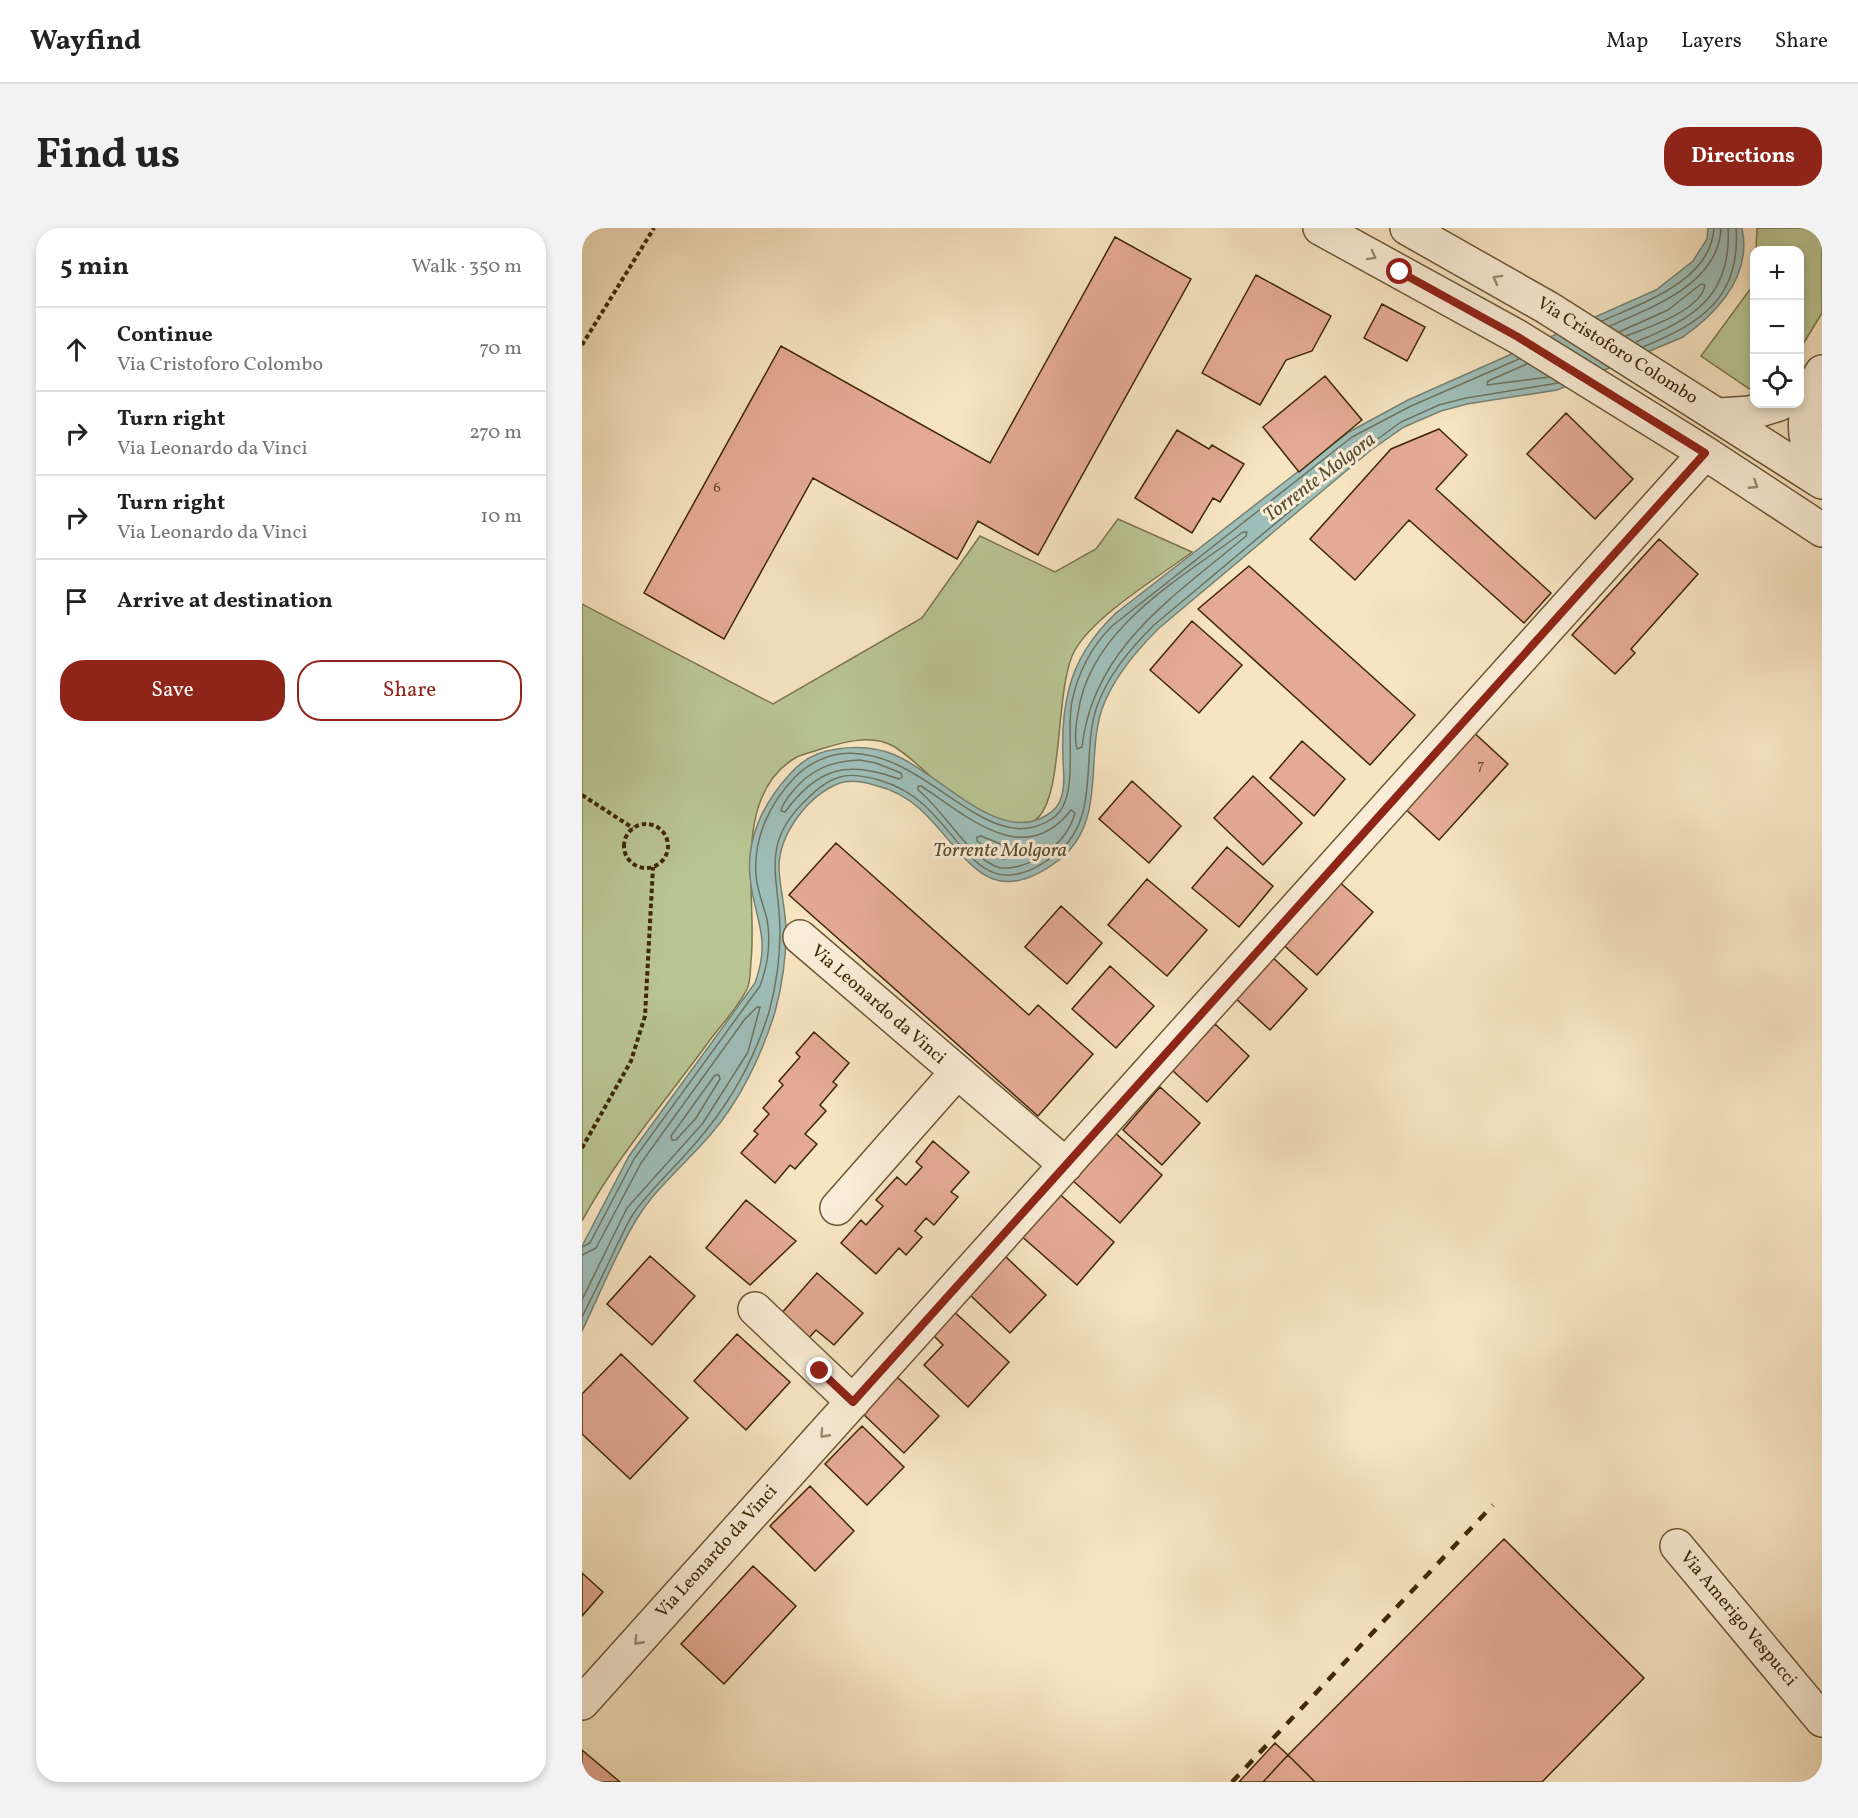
<!DOCTYPE html>
<meta charset="utf-8">
<style>
body{margin:0;font-family:Vollkorn,serif;background:#f2f2f2;color:#222}
.controls{position:absolute;right:18px;top:18px;display:grid;overflow:hidden;border-radius:12px;box-shadow:0 3px 9px #0003}
.controls button{width:54px;height:54px;display:grid;place-items:center;padding:0;border:0;border-bottom:2px solid #e0e0e0;background:#fff;color:#222;font:30px sans-serif}
.stop{position:absolute;width:18px;height:18px;margin:-14px;border:4px solid #8f2418;border-radius:50%;background:#fff}
.stop.end{background:#8f2418;border-color:#fff;box-shadow:0 2px 6px #0008}
.list{margin:0;padding:0;list-style:none}
h2{display:flex;justify-content:space-between;align-items:center;height:78px;margin:0;padding:0 24px;font-size:26px}
h2 small{font-size:20px;font-weight:400;color:#767676}
.list li{display:grid;grid-template-columns:39px 1fr auto;gap:18px;align-items:center;box-sizing:border-box;height:84px;padding:0 24px;border-top:2px solid #e0e0e0}
.list b{display:block;font-size:22px;white-space:nowrap}
.list p{margin:0;font-size:20px;white-space:nowrap;color:#767676}
.list em{font-size:20px;font-style:normal;color:#767676}
.actions{display:flex;gap:12px;padding:18px 24px}
.actions a{flex:1;padding:14px 0;border:2px solid #8f2418;border-radius:24px;text-align:center;font-size:21px;color:#8f2418}
.actions .main{background:#8f2418;color:#fff}
.icon{flex:none;width:33px;height:33px;fill:none;stroke:currentColor;stroke-width:2;stroke-linecap:round;stroke-linejoin:round}
.map{position:relative;flex:none;width:1240px;height:1554px;overflow:hidden;border-radius:24px}
header{display:flex;align-items:center;gap:36px;box-sizing:border-box;height:84px;padding:0 30px;background:#fff;border-bottom:2px solid #e0e0e0}
header strong{font-size:28px}
nav{display:flex;gap:33px;margin-inline-start:auto;font-size:21px}
.intro{display:flex;align-items:center;justify-content:space-between;box-sizing:border-box;height:144px;padding:0 36px}
h1{margin:0;font-size:42px}
.button{padding:15px 27px;border-radius:24px;background:#8f2418;color:#fff;font-size:21px;font-weight:700}
main{display:flex;gap:36px;padding:0 36px}
aside{flex:1;background:#fff;border-radius:24px;box-shadow:0 3px 9px #0003}
.map>svg:first-child{display:block}
.green{fill:#bac594;stroke:#7c764c;stroke-width:1.5}
.water{fill:#9ebeb9;stroke:#788271;stroke-width:1.5}
.lines{fill:none;stroke-linecap:round;stroke-linejoin:round}
.shore{stroke:#6e735f;stroke-width:1.5}
.building{fill:#e5aa94;stroke:#3f2805;stroke-width:1.5}
.minor-casing{stroke:#6d5734;stroke-width:36}
.path{stroke:#3f2805;stroke-width:4;stroke-dasharray:4.5 3;stroke-linecap:butt}
.minor{stroke:#faedd7;stroke-width:33}
.rail{stroke:#3f2805;stroke-width:4.5;stroke-dasharray:10 10;stroke-linecap:butt}
.oneway{stroke:#9c8a6e}
.route{stroke:#8f2418;stroke-width:8}
.labels{text-anchor:middle;dominant-baseline:central;stroke-width:6;stroke-linejoin:round;paint-order:stroke}
.number-label{font-size:15px;fill:#684829}
.street-label{font-size:18px;fill:#3f2805;stroke:#faedd7}
.water-label{font-size:20px;font-style:italic;fill:#574e32;stroke:#faedd7}
</style>
<header>
<strong>Wayfind</strong>
<nav><a>Map</a><a>Layers</a><a>Share</a></nav>
</header>
<div class="intro"><h1>Find us</h1><a class="button">Directions</a></div>
<main>
<aside>
<h2>5 min<small>Walk · 350 m</small></h2>
<ul class="list">
<li><svg class="icon" aria-label="ahead" viewBox="0 0 24 24"><path d="M12 20V5M6 11l6-6 6 6"/></svg><div><b>Continue</b><p>Via Cristoforo Colombo</p></div><em>70 m</em></li>
<li><svg class="icon" aria-label="right" viewBox="0 0 24 24"><path d="M7 20v-9h11M14 6l5 5-5 5"/></svg><div><b>Turn right</b><p>Via Leonardo da Vinci</p></div><em>270 m</em></li>
<li><svg class="icon" aria-label="right" viewBox="0 0 24 24"><path d="M7 20v-9h11M14 6l5 5-5 5"/></svg><div><b>Turn right</b><p>Via Leonardo da Vinci</p></div><em>10 m</em></li>
<li><svg class="icon" aria-label="arrive" viewBox="0 0 24 24"><path d="M6 21V4h12l-3 4 3 4H6"/></svg><div><b>Arrive at destination</b></div></li>
</ul>
<div class="actions"><a class="main">Save</a><a>Share</a></div>
</aside>
<div class="map">
<svg width="1240" height="1554" viewBox="0 0 1240 1554">
<rect width="100%" height="100%" fill="#f7e4c1"/>
<filter id="stains"><feTurbulence type="fractalNoise" baseFrequency=".00333" numOctaves="4"/><feColorMatrix values="0 0 0 0 .2 0 0 0 0 .09 0 0 0 0 .02 0 0 0 .5 -.17"/></filter>
<radialGradient id="worn" r=".72"><stop offset=".6" stop-color="#630" stop-opacity="0"/><stop offset="1" stop-color="#630" stop-opacity=".3"/></radialGradient>
<path class="green" d="M1175,0h65v85l-22,36v-99h-44z
M1172,43v121l-53,-36 53,-72z
M536,291l74,33c-33,25 -97,63 -117,98 -21,36 -10,150 -40,170 -47,32 -104,-53 -142,-74 -22,-12 -49,-4 -72,3 -8,3 -19,5 -26,9 -65,39 -37,142 -44,203 -1,8 0,20 -4,28 -9,19 -28,38 -40,55 -43,59 -91,114 -125,177v-617l191,100 149,-86 58,-82 75,36 41,-23z"/>
<path class="water" d="M1126,0h34c10,47 -24,84 -59,109l-126,53 -90,14 -26,7 -37,16 -33,23 -213,179c-23,23 -45,49 -56,80 -17,51 5,113 -43,151 -74,56 -93,-9 -139,-51 -13,-12 -29,-20 -46,-24 -10,-3 -24,-5 -34,-2 -32,12 -62,52 -61,86 1,21 7,41 7,63 0,27 -4,54 -11,80 -13,42 -35,89 -64,122 -22,26 -56,55 -73,83 -22,35 -38,77 -56,114v-85l47,-90 126,-173c17,-47 -1,-63 -5,-106 -4,-39 14,-75 40,-103 12,-14 29,-23 47,-25 20,-3 39,-2 58,6 44,18 104,91 152,60 7,-4 12,-10 14,-17 5,-13 2,-28 2,-41 -1,-23 0,-45 6,-68 7,-29 25,-55 47,-76l233,-181 59,-32 248,-110 37,-29 14,-22z"/>
<g class="lines">
<path class="shore" d="M1020,93c40,-18 109,-40 112,-93
M1028,98c42,-19 109,-42 111,-98
M1037,104l49,-22 33,-26 4,1c-4,25 -57,43 -79,51
M1054,114c56,-23 96,-45 92,-114
M1061,119c58,-24 98,-49 93,-119
M945,136l-39,17 -1,4 62,-8
M661,304h4l-1,4c-71,60 -153,111 -164,211l-5,2c-3,-11 -1,-25 1,-36 12,-85 102,-134 165,-181z
M278,532l16,3 25,10 1,4 -3,2c-51,-19 -81,-12 -114,33l-4,-1c1,-7 7,-14 12,-20 18,-22 39,-30 67,-31z
M336,558h3c45,29 103,85 150,24l4,3c-8,30 -43,57 -75,55 -32,-10 -55,-57 -82,-78z
M399,608l22,9h26l3,4 -16,8 -14,2 -25,-18v-4z
M133,847h4l1,4 -24,39 -20,22h-4l-1,-4z
M0,1019l8,-4 44,-84 126,-173c8,-21 11,-44 7,-67 -4,-15 -10,-29 -11,-44 -3,-37 14,-72 39,-98 12,-12 28,-20 44,-23 85,-12 148,111 214,64 28,-19 12,-85 19,-117 6,-28 20,-55 40,-75l240,-189 59,-31 108,-47
M0,1027l14,-7 45,-85 104,-144 12,-12h3l-12,45 -45,71 -76,85 -45,92
M0,1089c12,-24 24,-48 35,-72 6,-11 11,-25 19,-35 22,-29 50,-53 72,-82 27,-34 48,-74 61,-116 7,-26 11,-53 11,-80 0,-55 -22,-87 27,-133 8,-8 21,-19 33,-22 11,-4 28,0 39,3 17,5 32,13 45,25 44,40 62,104 132,49 45,-35 25,-97 40,-145 11,-33 34,-60 58,-84l214,-179 33,-24 38,-17 27,-7 92,-15"/>
</g>
<path class="building" d="M533,9l76,42 -153,276 -60,-34 -21,38 -144,-81 -89,161 -80,-46 137,-247 209,117z
M674,47l75,41 -19,35 -26,9 -26,45 -58,-32z
M800,76l43,23 -18,34 -43,-23z
M743,148l37,44 -63,52 -36,-45z
M984,185l67,66 -38,40 -68,-65z
M857,201l28,26 -31,34 115,104 -27,30 -115,-103 -54,60 -45,-41 81,-90z
M595,202l32,19 3,-4 32,19 -24,38 -7,-4 -21,35 -57,-35z
M1077,311l39,35 -67,75 4,4 -20,21 -43,-39z
M667,338l166,149 -45,50 -172,-156z
M610,393l50,44 -43,48 -49,-43z
M887,500l39,36 -69,76 -39,-36z
M720,513l43,38 -31,37 -44,-38z
M671,548l49,47 -39,42 -49,-47z
M550,553l49,45 -32,37 -50,-44z
M254,615l193,172 9,-10 55,49 -55,62 -249,-221z
M645,619l46,39 -34,41 -47,-39z
M565,651l60,51 -40,46 -59,-51z
M754,651l37,33 -56,63 -37,-33z
M479,678l41,37 -35,41 -42,-37z
M688,727l37,34 -37,41 -37,-34z
M528,738l44,40 -38,42 -44,-39z
M633,796l34,32 -42,46 -35,-32z
M232,804l35,31 -16,19 4,3 -17,20 6,6 -21,23 12,10 -22,25 -5,-4 -15,18 -34,-30 17,-19 -4,-3 15,-17 -6,-6 20,-23 -4,-4 21,-24 -4,-4z
M578,859l40,36 -38,42 -39,-35z
M531,903l49,44 -42,48 -49,-44z
M351,913l36,31 -18,20 7,5 -24,28 -8,-7 -11,13 7,6 -16,18 -7,-7 -23,26 -35,-31 20,-23 5,5 17,-19 -7,-6 21,-23 9,8 16,-18 -6,-5z
M474,963l58,51 -37,43 -58,-51z
M164,972l50,41 -46,44 -44,-37z
M68,1028l45,40 -43,49 -45,-41z
M423,1028l41,39 -36,38 -41,-39z
M235,1045l46,40 -29,32 -18,-15 -9,10 -27,-25z
M368,1080l59,54 -41,45 -44,-42 19,-20 -14,-14z
M155,1106l53,48 -44,48 -52,-49z
M39,1126l67,64 -58,61 -48,-45v-40z
M312,1146l45,42 -35,37 -45,-43z
M280,1198l42,41 -37,38 -42,-41z
M228,1258l44,45 -39,40 -45,-45z
M922,1311l140,139 -102,104h-227l-27,-27z
M171,1338l43,40 -72,78 -43,-40z
M0,1345l21,19 -21,24z
M693,1515l13,12 -25,27h-24z
M0,1522l38,32h-38z
M706,1527l27,27h-52z"/>
<g class="lines">
<g class="minor-casing">
<path id="minor" d="M738,0l198,109 187,116 117,77
M825,0l141,80 274,174
M1240,144c-12,17 -20,47 -15,68 2,11 10,20 15,29
M1137,187l31,-2 29,-9
M218,709l266,228
M255,980l120,-136
M173,1081l98,93
M1095,1318l145,174
M0,1475l1123,-1250"/>
</g>
<path class="path" d="M0,117l72,-117
M0,567l51,33
M42 618a22 22 0 1 1 44 0a22 22 0 1 1-44 0Z
M0,920l49,-87 14,-45 8,-149"/>
<use href="#minor" class="minor"/>
<path class="rail" d="M650,1554l261,-277"/>
</g>
<defs><path id="oneway-chevron" d="M-2-3.5L2.5 0L-2 3.5" fill="none" stroke-width="1.6" stroke-linecap="round" stroke-linejoin="round" transform="scale(1.5)"/></defs>
<g class="oneway">
<use href="#oneway-chevron" transform="translate(790 28) rotate(29)"/>
<use href="#oneway-chevron" transform="translate(915 51) rotate(-151)"/>
<use href="#oneway-chevron" transform="translate(1172 257) rotate(33)"/>
<use href="#oneway-chevron" transform="translate(242 1206) rotate(132)"/>
<use href="#oneway-chevron" transform="translate(56 1413) rotate(132)"/>
</g>
<g class="lines">
<path class="route" d="M238,1143l33,31 852,-949 -187,-116 -118,-65"/>
</g>
<g class="labels">
<g class="number-label">
<text x="135" y="260">6</text>
<text x="899" y="537">7</text>
</g>
<g class="street-label">
<text transform="translate(1035 123) rotate(32)">Via Cristoforo Colombo</text>
<text transform="translate(296 777) rotate(41)">Via Leonardo da Vinci</text>
<text transform="translate(135 1324) rotate(-48)">Via Leonardo da Vinci</text>
<text transform="translate(1156 1391) rotate(50)">Via Amerigo Vespucci</text>
</g>
<g class="water-label">
<text transform="translate(738 250) rotate(-37)">Torrente Molgora</text>
<text x="418" y="623">Torrente Molgora</text>
</g>
</g>
<rect width="100%" height="100%" filter="url(#stains)"/>
<rect width="100%" height="100%" fill="url(#worn)"/>
</svg>
<div class="controls">
<button>+</button>
<button>−</button>
<button><svg class="icon" aria-label="locate" viewBox="0 0 24 24"><circle cx="12" cy="12" r="6"/><path d="M12 2v4M12 18v4M2 12h4M18 12h4"/></svg></button>
</div>
<div class="stop" style="left:818px;top:44px"></div>
<div class="stop end" style="left:238px;top:1143px"></div>
</div>
</main>
